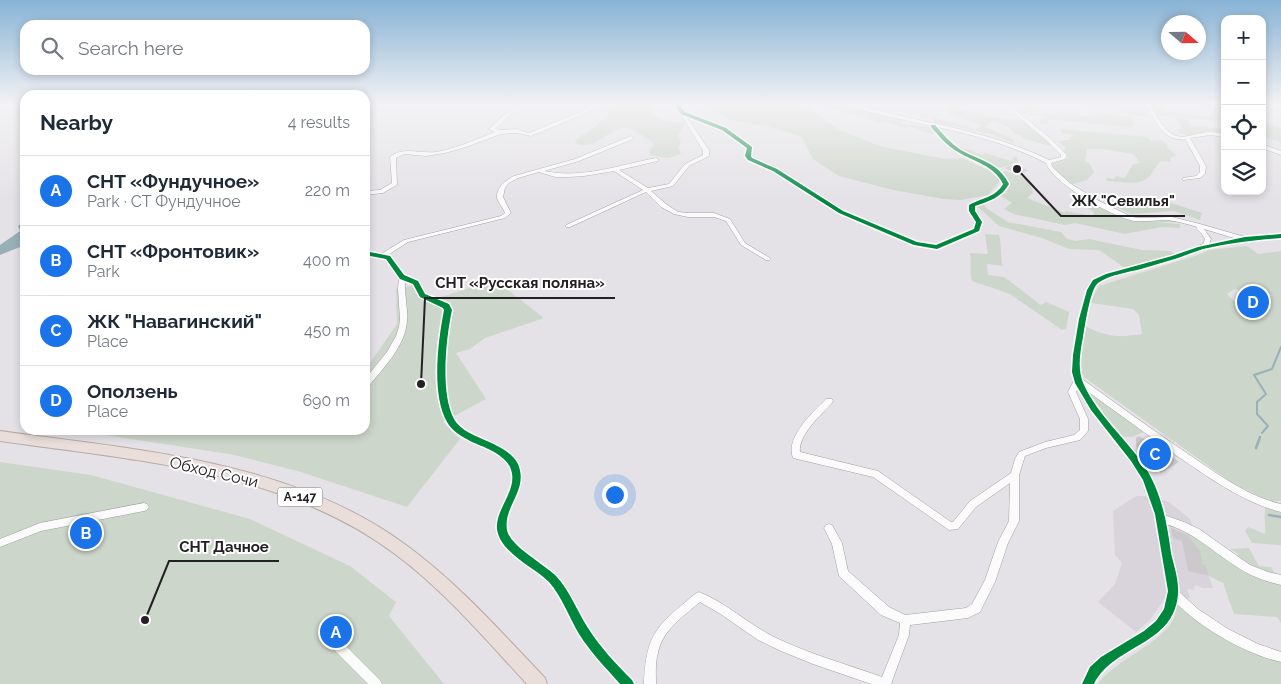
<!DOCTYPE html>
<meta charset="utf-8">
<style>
body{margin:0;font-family:Raleway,sans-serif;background:#f2f2f3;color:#1f2937}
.controls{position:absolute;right:15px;top:15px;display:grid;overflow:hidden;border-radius:10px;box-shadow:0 2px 8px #0003}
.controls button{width:45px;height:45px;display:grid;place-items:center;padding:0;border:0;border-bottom:1px solid #e0e1e3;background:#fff;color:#1f2937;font:25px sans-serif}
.compass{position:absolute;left:1161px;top:15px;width:45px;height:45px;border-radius:50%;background:#fff;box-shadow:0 2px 8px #0003;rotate:110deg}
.you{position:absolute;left:614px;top:494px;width:18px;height:18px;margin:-12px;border:4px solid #fff;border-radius:50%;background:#1a73e8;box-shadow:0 0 0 8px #1a73e833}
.badge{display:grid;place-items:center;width:32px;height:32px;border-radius:50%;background:#1a73e8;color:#fff;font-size:16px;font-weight:700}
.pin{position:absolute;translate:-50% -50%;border:2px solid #fff;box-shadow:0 1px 5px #0006}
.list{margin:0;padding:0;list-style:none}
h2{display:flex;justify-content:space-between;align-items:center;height:65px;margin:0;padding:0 20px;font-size:21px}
h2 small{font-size:16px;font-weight:400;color:#747a83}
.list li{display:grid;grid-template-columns:32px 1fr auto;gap:15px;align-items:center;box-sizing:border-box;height:70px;padding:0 20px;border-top:1px solid #e0e1e3}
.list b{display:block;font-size:19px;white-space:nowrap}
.list p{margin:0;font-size:16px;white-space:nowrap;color:#747a83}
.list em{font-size:16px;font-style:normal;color:#747a83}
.icon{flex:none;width:28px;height:28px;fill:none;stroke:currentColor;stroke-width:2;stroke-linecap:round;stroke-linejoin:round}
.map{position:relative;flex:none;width:1281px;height:684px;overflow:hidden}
.search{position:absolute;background:#fff;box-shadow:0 2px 8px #0003;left:20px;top:20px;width:350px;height:55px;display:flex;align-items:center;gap:12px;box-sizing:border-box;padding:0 18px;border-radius:15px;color:#747a83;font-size:19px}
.panel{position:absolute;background:#fff;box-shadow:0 2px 8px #0003;left:20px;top:90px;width:350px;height:345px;border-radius:15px}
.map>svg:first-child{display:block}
.built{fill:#d9d4dc}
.green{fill:#cdd6cb;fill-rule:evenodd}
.water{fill:#98b1b8}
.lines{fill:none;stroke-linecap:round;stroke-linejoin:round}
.stream-far2{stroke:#98b1b8;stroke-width:1}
.stream-far1{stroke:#98b1b8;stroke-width:2}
.stream{stroke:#98b1b8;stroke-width:2.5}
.building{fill:#cbc9cc}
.minor-casing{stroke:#a19fa2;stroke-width:1}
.highway-casing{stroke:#b7a9a6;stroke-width:2}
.minor{fill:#fbfbfb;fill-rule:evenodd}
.highway{fill:#eadeda;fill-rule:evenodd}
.cycleway-casing{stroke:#fff;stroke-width:3}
.cycleway{fill:#00873e;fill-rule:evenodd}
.labels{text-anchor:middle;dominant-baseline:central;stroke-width:4;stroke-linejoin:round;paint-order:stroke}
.shield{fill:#fff;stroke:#656466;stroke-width:1}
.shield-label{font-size:12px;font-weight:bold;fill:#232124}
.near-street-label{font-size:16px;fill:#232124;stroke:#fff}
.leader{fill:none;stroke:#232124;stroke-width:2}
.callout-dot{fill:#232124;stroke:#fff;stroke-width:2}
.callout-label{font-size:15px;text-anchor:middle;font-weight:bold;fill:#232124;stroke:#fff;stroke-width:4;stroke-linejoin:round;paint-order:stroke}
</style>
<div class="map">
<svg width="1281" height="684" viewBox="0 0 1281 684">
<rect width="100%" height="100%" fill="#e4e2e6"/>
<path class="built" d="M867,104h78l-17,14z
M1136,496h13l20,6 21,17 23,69h-10l-8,-3 -1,5 -7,-1 3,8 -3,3 -17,-9 -20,29 -14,12 -38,-30 17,-18 7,-21 -7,-8 -2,-44z"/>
<path class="green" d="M622,104h33l-3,10 13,7 18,2 1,4 -6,8 3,7 -3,5 3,7 -13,4 -18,-3v-6l4,-4 -3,-5c-11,-3 -18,-15 -29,-12 -14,3 -32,24 -46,15l-1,-3 21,-14 12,-11 -2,-5z
M702,104h100l36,25 41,17 66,13 17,-1 26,12 12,11 -12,14 -28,5 -16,-1 -51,-9 -54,-14 -26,-17 -11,-22 -31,-10 -41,-7z
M826,104h16l61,16 -1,4 6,1 2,-1 25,5 3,4 -6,1 -24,-8 -2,2 -22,-7 -2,2 -59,-17z
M945,104h17l-3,5 37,10 27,1 25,19 6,8 -32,-9v-2l-9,-3 2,-2 -4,-1 -1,-3 -18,-6 -6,5 -4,-1 31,14 1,4 -24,-9 -56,-12 1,-2 -5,-1 6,-6 3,1 -4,4 41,11 5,-4 -33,-11 -2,-6 -4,-2z
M1024,104h6l5,9 15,1 11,-2 29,5 9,-4 32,4 4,7 -5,3 -83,-8 2,5 -8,-1 -2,-4h8l-3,-3 -20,-2 -9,-7h9z
M1067,104l59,1 2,2 -2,3 9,2 1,-3 10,3 4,5 -25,-3 -3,-5z
M1151,104h16l-3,6 1,1 45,5 1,-8 -14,-4h28l-3,6 3,1v9l-7,1 -62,-6z
M1175,118l12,2 4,6 34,3v4l-16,-2 -21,4 -9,-2 -2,-4h5v-2z
M1262,122l19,6v14l-19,-5z
M1061,129l86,8 4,4 11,-1 5,5 1,4 9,6 -7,3 1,4 -10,-1c-6,5 -8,14 -15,18 -10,7 -27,2 -39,2l-2,-3 9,1 2,-3 9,2 8,-14 7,-1 -6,-9 -33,-5h-14l-2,12 5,3 4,8 -7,8 -15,4 -9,-6 -10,-11v-3l16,-6 -6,-8h2v-3l-6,-6 12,-1 -1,-3h4l-1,-2 -11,-2z
M950,143l32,12 3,-2 26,8 3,-4 3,1 1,4c-8,3 -16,7 -23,5 -11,-2 -36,-17 -45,-24z
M1003,171c13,2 28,7 30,22l-6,5 38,15v-2l28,5 1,-4 -22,-13 13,-3c15,8 32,21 49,24 15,3 31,-1 46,2h-23l23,2v4l-18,-1 -37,7 -50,-11 -10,2 -51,-11 -10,-5 8,-6 -11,-7 5,-3 3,-9z
M983,202l3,6 22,14 53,10 6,7 9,2 13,-2 53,11 28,1 6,3 -51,14 -26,-18 -30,-1 -27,-11 -43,-12 -23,-21z
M1171,203l31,10 -2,7 -26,-9 -43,3 -19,-9z
M985,234l14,1c3,10 1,25 4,31l-16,-2 1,11 16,2 37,28 5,-3 23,10 -3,17 -4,1 -52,-36 -38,-13c-3,-10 0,-18 -2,-28l18,1z
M1247,246l11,8 23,-3v250h-11l-35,-16 -151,-108 -4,-7 5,-44c22,11 33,12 57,8l-3,-19 -6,-6 -41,-6 -1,-3 8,-14 99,-31 11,-5zM1234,289l38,6 -8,5 2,4 6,4 -6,2 -32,-9 -7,-7z
M488,282l20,8 36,28 -59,20 -15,11 -14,4 30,46 -43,23 17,17 -53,68 -106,-35 -66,-17 -136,-21 3,-4h263v-60l32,-46 -1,-35 24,-5 8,11 7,4z
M1087,393l11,4 48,34 -14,6 -13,-1z
M0,462l91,13 159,44 100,47 46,36 -7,14 55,68h-444z
M1266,505l15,3v37l-29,-2 -7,-12 3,-4 17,7c1,-9 -2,-20 1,-29z
M1186,531l95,52v40l-4,-6 -43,-3 -11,-31 -14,-7 -3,-11 -4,-1 -2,-13 -12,-14z
M1249,548l10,18 12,1 5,8 -27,-9 -14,-8 3,-4 -8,-5z
M1175,599l106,62v23h-183c15,-23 71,-44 77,-69 1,-5 0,-11 0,-16z"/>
<path class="water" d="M25,220v25l-25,10v-10l20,-14 -2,-5z"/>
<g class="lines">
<path class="stream-far2" d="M715,124l18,8"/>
<path class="stream-far1" d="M1262,433l6,-7 -11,-12v-12l9,-8 -12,-19 18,-6 9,-22"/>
<path class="stream" d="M1256,448l4,-11
M1269,515l12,2"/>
</g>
<path class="building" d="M1015,164h1l12,7 -11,3 -12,-6z
M1139,436l25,15 15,11 -18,11 -8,-5 -17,-22v-8z
M1171,528l16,7 13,16 2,13 4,1 3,11 -21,-5 -6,-30 -9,-3z"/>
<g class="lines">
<g class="minor-casing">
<path id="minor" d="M516,104h5l-26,25 6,1 16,-1 12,4 51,-21 14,-8h6l-16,10 -53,22 -14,-3 -16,1 -35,13 -21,6 -19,3 -21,-2 -9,4 1,27 -14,8 -18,2v-4l15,-1 12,-7 -2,-26c13,-11 30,-3 46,-5 20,-3 40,-13 59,-20l-6,-3z
M674,104h5l6,8 41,16 26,19 -1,9 1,2 25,11 66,42 74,31 19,3 38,-16 2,-7 -7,-11v-6c12,-7 26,-7 34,-21l-3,-6 -9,-9 -34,-17 -7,-5 -19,-21 -62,-14 -25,-8c16,0 36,8 53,11 52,12 103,21 152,45l12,-3v-2l-15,-15 -43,-36h5l42,34 17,17 -2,4 -14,4 2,5 18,16 28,17 33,16 8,1 32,-1 28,7 45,13 36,-3v4c-27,2 -54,5 -80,12 -18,5 -36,12 -55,17 -15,4 -34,7 -47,16 -10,7 -19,67 -19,81 0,5 0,10 2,15 36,26 72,52 109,77 28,19 56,40 90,48v8c-39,-10 -71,-34 -104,-56 -30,-22 -60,-43 -90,-65 15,27 40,48 57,74 10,15 16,32 20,50l20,7 15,7 51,36 18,7 13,3v10c-17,-4 -33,-10 -47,-20 -23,-15 -41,-33 -68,-41l12,67 20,18 30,20 30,15 23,8v10c-35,-8 -79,-33 -105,-59 -11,44 -64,44 -82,81h-12c3,-6 5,-12 9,-17 17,-22 51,-27 67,-49 15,-21 8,-36 5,-59 -5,-30 -9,-61 -25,-87 -17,-30 -45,-52 -60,-83l-2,3 12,27v12l-8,9 -34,8 -21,8 -6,19v46l-11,22 -13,39 -15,30 -12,6 -58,7 -1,10 -18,49h-20l-58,-20 -32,-13 -23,-11 -36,-25 -22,-13c-16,14 -38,28 -42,51 -3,10 -2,21 -2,31h-12c2,-52 14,-59 51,-90l4,-2c28,11 49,32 75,45 35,17 72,27 108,40l17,-42 1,-12 -19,-8 -42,-39 -7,-32 -8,-16 2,-3 3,-1 3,1 10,18 6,28 41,36 16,8 61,-7 6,-4 13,-24 13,-38 11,-21 1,-38 -34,24 -18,22 -9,1 -76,-53 -80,-19c-8,-21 20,-46 33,-59h6l1,2 -1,2c-11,12 -34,32 -32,49l78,19 73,51h2l17,-21 41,-28 4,-14 4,-7 26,-10 29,-7 6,-5v-11l-12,-27 6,-12 -2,-15 7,-46 8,-29 6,-10 13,-6 66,-18 31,-12 2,-5 -4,-6 -5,-5 1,-1c-10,-3 -20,-6 -31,-7 -10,0 -21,2 -31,1 -21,-3 -83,-38 -89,-58 -35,-18 -71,-28 -109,-36 6,8 13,16 22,22 19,12 39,12 50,35 -8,14 -20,17 -34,22v5l7,11 -3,9 -42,18 -23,-4 -75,-32 -66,-42 -25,-11 -3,-4 2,-8 -25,-18 -36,-14 23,34v6l-20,10 -16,20 -22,5 15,13 12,8 10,1h26l16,6 15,24 25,15 1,1 -1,1h-4l-25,-15 -15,-24 -12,-4h-26l-14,-3 -13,-7 -15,-15 -76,35h-4v-2l77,-35 -29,-19 -30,5 -15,1h-14l-16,-5 -21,6 -9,5 -4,5 -2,9 8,16 -6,5 -97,24 -20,13 2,1 14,19 14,6 7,13 24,10 3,6c-6,28 -12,83 2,109 5,9 15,14 24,18 13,6 33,13 40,27 11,26 -15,42 -11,66 3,16 37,34 49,46 14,15 21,35 32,52 12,19 28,36 44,52l2,4h-14c-14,-16 -29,-31 -41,-50 -10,-17 -17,-37 -30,-52 -15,-15 -49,-29 -52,-53 -2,-21 23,-40 13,-62 -7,-14 -27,-20 -40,-26 -9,-5 -18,-10 -23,-19 -16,-28 -9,-81 -3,-112l-1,-2 -23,-11 -7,-13 -8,-3c-1,13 3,26 2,39 -1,26 -24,48 -39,67l-3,1v-9l22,-27 9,-16 3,-9 1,-8 -2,-30 1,-12 -13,-18 -21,-4v-4l16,3 23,-14 97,-24 4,-3c-2,-5 -7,-11 -8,-15 -1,-11 9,-18 17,-22l61,-17 56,-23 3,2 -1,1 -54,22 -35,10c38,8 75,-6 112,-13l2,1v2l-39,9 29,18 21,-4 16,-20 18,-9v-5zM1204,229l33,10 -28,5 2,-5z
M1128,104l18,1v-1h4c6,10 13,26 24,31 10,5 24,-3 35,-3 5,0 11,1 16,1v4l-15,-2 -20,3 16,28 -1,8 -5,4 -17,2v-2l13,-2 4,-4v-6l-15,-27c-20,3 -29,-16 -37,-31l-18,-3z
M1262,144l19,7v4l-19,-7z
M144,503l3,1 2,3 -2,3 -3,1 -103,20 -41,16v-8l40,-16z
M325,628l4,1 51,51 2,4h-14l-47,-47 -1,-4 1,-4z"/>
</g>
<g class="highway-casing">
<path id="highway" d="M0,431c137,19 291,29 406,114 52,38 95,87 139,133l2,6h-20c-42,-45 -82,-93 -132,-130 -112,-84 -261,-94 -395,-113z"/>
</g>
<use href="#minor" class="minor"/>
<use href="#highway" class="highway"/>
<g class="cycleway-casing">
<path id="cycleway" d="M674,104h5l6,8 41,16 26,19 -1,9 1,2 25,11 66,42 74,31 19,3 38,-16 2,-7 -7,-11v-6c12,-7 26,-7 34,-21 -9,-19 -29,-22 -45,-32 -11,-6 -19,-16 -27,-25v-2h4c8,9 16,19 26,25 19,11 37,12 48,34 -8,14 -20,17 -34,22v5l7,11 -3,9 -42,18 -23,-4 -75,-32 -66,-42 -25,-11 -3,-4 2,-8 -25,-18 -41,-16z
M1281,234v4c-26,2 -53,5 -78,11 -9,3 -17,6 -25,9 -12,4 -25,7 -37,11 -12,3 -32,6 -43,14 -8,6 -13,43 -15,54 -3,16 -6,33 1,48 14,30 40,52 59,79 18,26 24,58 28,89 3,13 8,27 7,41 -4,52 -64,50 -84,90h-12l8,-17 11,-10 43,-26 12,-10 8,-12 4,-18 -13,-77 -12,-34 -12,-19 -40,-51 -16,-27 -3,-11 1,-17 6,-36 8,-29 6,-10 13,-6 66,-18 26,-9 47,-10z
M365,251l25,5 14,19 14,6 7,13 24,10 3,6c-6,28 -12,83 2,109 5,9 15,14 24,18 13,6 33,13 40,27 11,26 -15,42 -11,66 3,16 37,34 49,46 14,15 21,35 32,52 12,19 28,36 44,52l2,4h-14c-14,-16 -29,-31 -41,-50 -10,-17 -17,-37 -30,-52 -15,-15 -49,-29 -52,-53 -2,-21 23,-40 13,-62 -7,-14 -27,-20 -40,-26 -9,-5 -18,-10 -23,-19 -16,-28 -9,-81 -3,-112l-1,-2 -23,-11 -7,-13 -13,-5 -14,-20 -21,-4z"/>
</g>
<use href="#cycleway" class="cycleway"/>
</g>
<linearGradient id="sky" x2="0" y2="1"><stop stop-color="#88b3d5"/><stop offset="0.52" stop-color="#f3f2f4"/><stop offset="1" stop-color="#f3f2f4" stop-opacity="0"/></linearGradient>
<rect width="1281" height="200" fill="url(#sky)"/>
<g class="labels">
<rect class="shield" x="277.5" y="487.5" width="45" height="19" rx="4"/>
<g class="shield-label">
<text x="300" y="497">А-147</text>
</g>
<g class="near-street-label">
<text transform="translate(214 472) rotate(13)">Обход Сочи</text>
</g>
</g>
<path class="leader" d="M1017 169L1061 216H1185M421 384L425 298H615M145 620L169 561H279"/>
<g class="callout-dot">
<circle cx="1017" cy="169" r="5"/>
<circle cx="421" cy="384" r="5"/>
<circle cx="145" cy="620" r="5"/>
</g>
<g class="callout-label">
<text x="1123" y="206">ЖК "Севилья"</text>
<text x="520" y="288">СНТ «Русская поляна»</text>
<text x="224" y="552">СНТ Дачное</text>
</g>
</svg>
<div class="controls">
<button>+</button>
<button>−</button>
<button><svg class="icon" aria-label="locate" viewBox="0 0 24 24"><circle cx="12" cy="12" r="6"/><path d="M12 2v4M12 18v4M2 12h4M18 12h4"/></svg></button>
<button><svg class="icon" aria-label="layers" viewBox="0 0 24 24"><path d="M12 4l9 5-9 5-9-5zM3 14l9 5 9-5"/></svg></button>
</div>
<svg class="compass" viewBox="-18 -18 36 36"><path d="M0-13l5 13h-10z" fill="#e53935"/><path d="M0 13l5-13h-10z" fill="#747a83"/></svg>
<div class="you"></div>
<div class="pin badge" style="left:336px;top:632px">A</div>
<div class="pin badge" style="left:86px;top:533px">B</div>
<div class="pin badge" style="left:1155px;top:454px">C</div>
<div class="pin badge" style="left:1253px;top:302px">D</div>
<div class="search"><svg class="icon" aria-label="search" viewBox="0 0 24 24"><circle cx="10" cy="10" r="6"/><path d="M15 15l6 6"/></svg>Search here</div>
<section class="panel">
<h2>Nearby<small>4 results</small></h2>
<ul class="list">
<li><span class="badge">A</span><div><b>СНТ «Фундучное»</b><p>Park · СТ Фундучное</p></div><em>220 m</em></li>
<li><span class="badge">B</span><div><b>СНТ «Фронтовик»</b><p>Park</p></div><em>400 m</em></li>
<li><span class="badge">C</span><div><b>ЖК &quot;Навагинский&quot;</b><p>Place</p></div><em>450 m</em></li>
<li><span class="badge">D</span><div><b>Оползень</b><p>Place</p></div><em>690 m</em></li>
</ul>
</section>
</div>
